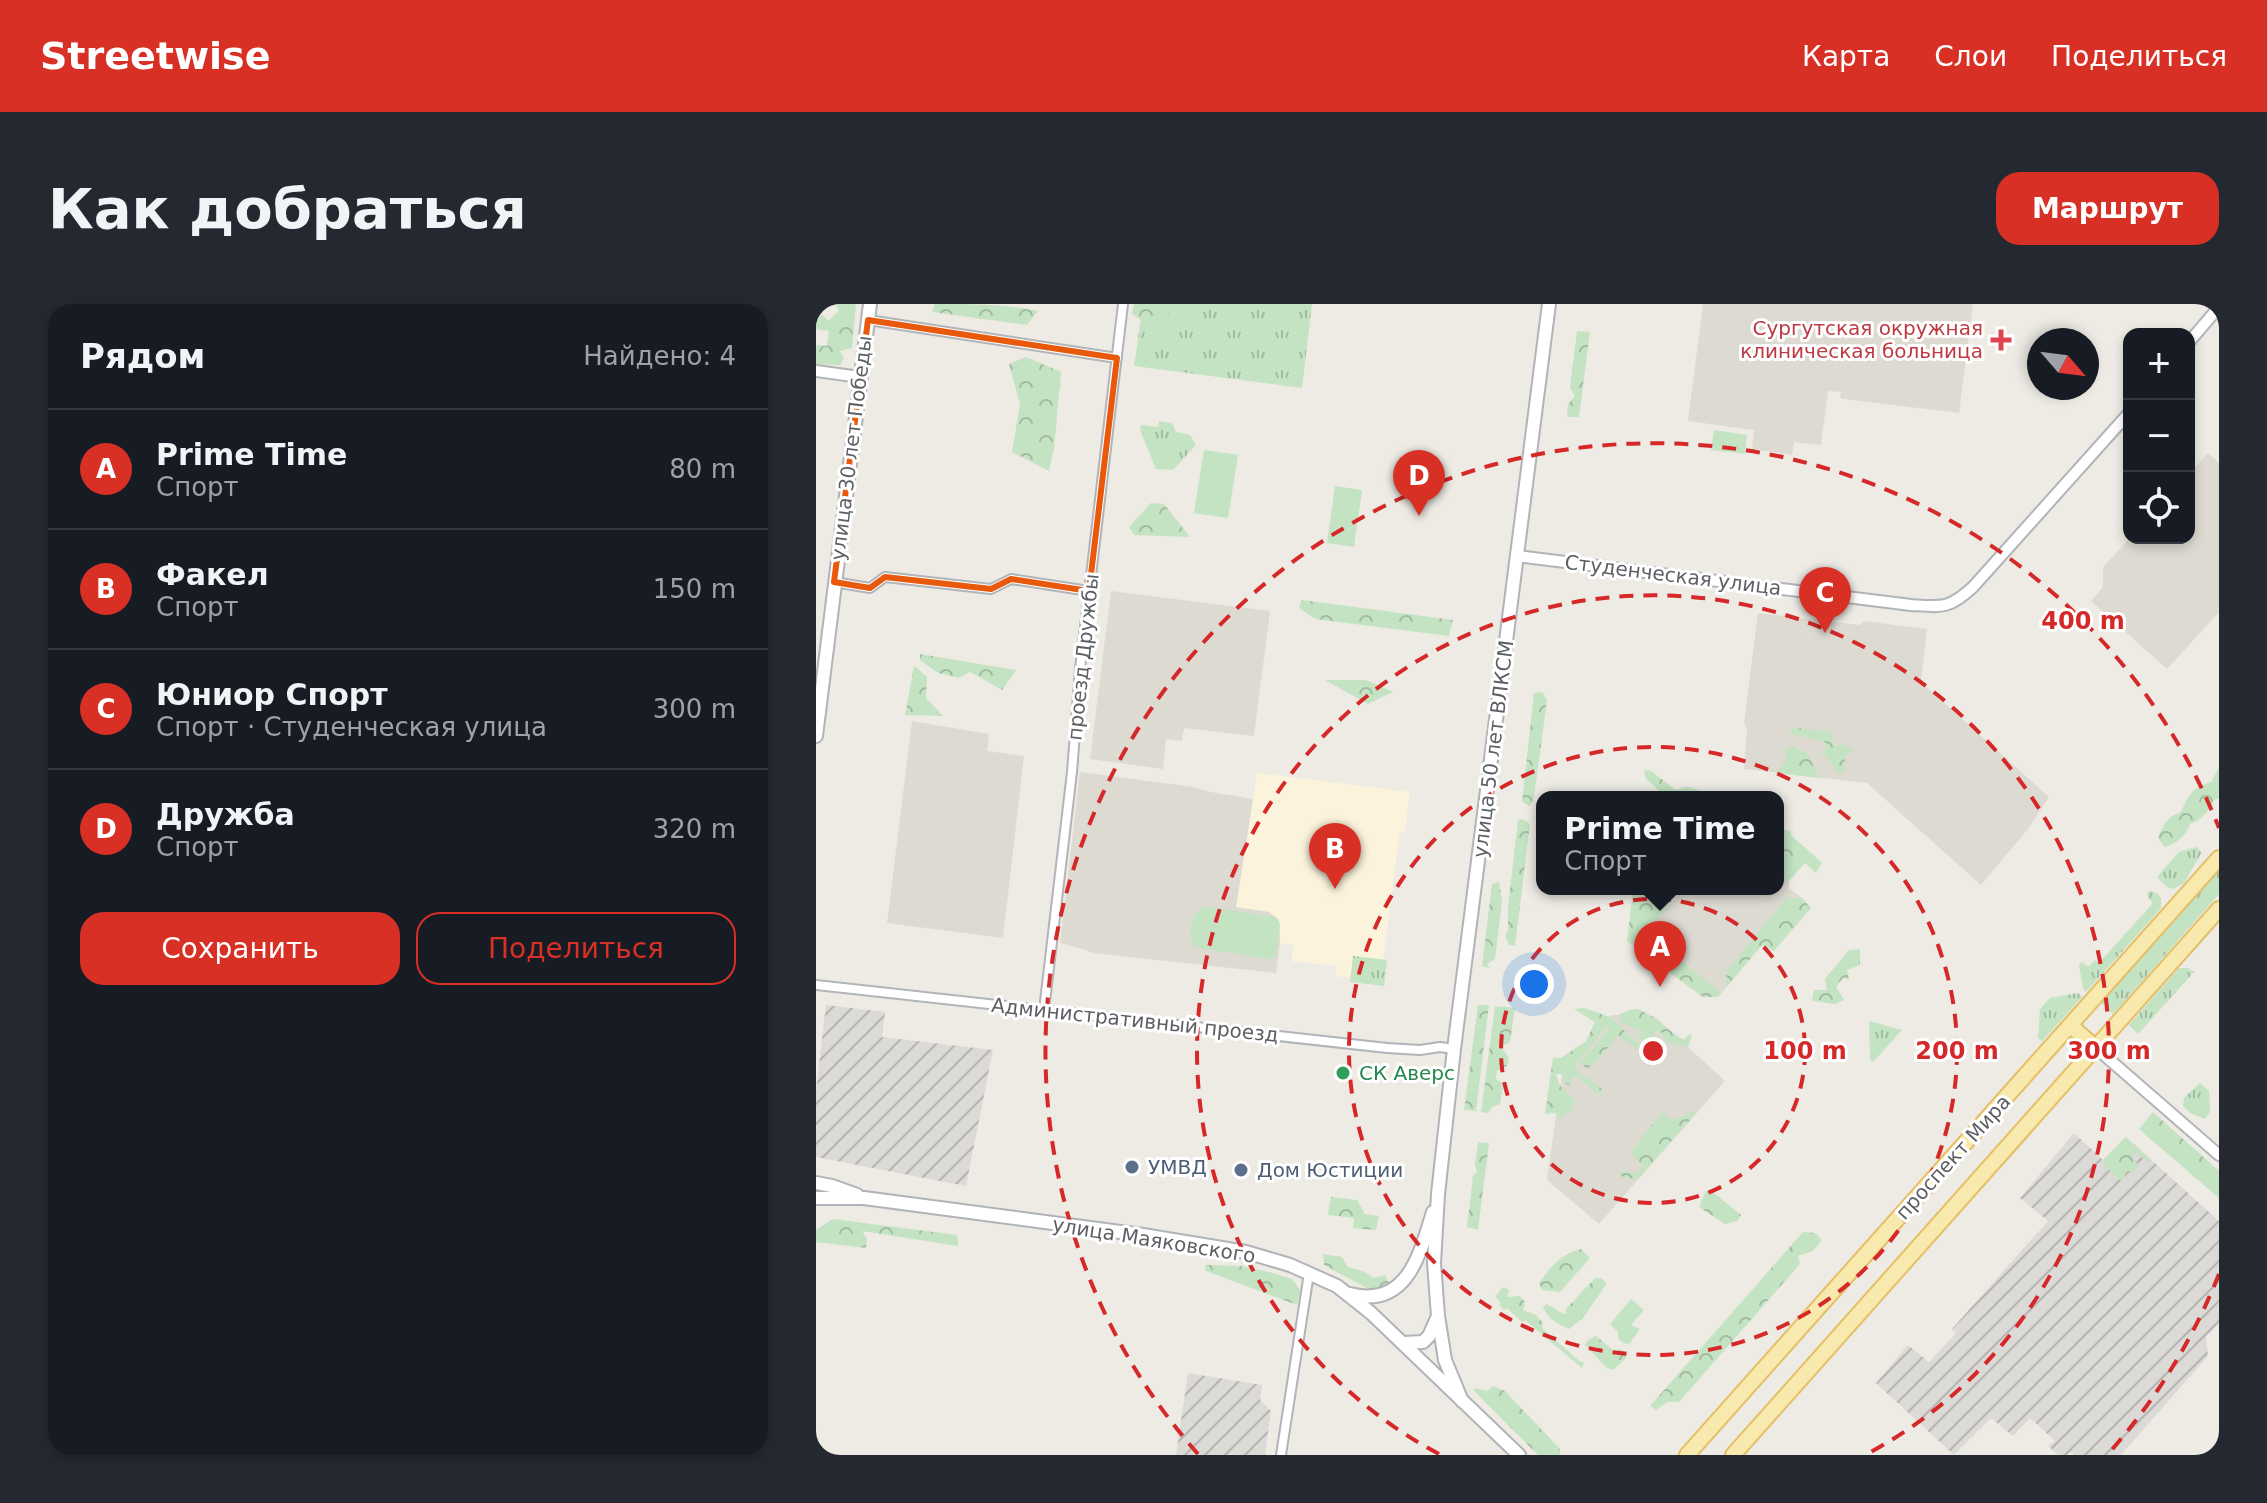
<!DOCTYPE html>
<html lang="ru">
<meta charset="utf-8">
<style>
body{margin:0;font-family:"DejaVu Sans",sans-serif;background:#242831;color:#f1f3f6}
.controls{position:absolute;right:24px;top:24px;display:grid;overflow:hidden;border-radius:16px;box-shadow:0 4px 12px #0003}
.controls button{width:72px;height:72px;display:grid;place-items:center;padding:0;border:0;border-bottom:2px solid #363941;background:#171b24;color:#f1f3f6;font:40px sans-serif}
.compass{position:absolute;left:1211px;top:24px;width:72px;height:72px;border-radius:50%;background:#171b24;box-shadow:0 4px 12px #0003;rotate:118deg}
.you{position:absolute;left:718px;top:680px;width:28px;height:28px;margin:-20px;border:6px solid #fff;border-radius:50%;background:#1a73e8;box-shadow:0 0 0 12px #1a73e833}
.badge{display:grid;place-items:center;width:52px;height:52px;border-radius:50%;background:#d93025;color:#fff;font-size:26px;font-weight:700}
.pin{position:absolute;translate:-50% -66px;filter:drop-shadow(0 2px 4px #0008)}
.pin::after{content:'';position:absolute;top:42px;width:28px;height:24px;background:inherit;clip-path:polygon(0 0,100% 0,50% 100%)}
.popup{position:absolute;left:720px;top:487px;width:248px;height:104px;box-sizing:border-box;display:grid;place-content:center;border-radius:16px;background:#171b24;filter:drop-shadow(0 2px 6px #0005);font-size:26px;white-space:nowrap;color:#9ea1a6}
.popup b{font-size:30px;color:#f1f3f6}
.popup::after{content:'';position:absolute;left:50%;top:100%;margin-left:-16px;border:16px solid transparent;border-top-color:#171b24}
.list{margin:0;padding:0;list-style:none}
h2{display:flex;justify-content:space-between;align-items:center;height:104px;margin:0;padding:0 32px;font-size:34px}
h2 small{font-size:26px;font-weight:400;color:#9ea1a6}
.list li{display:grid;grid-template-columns:52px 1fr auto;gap:24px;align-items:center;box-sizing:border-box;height:120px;padding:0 32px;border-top:2px solid #363941}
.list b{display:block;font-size:30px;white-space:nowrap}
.list p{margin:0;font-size:26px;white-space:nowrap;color:#9ea1a6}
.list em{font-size:26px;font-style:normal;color:#9ea1a6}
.actions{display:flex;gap:16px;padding:24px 32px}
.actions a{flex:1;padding:18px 0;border:2px solid #d93025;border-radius:24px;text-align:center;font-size:28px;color:#d93025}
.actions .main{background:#d93025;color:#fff}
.icon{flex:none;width:44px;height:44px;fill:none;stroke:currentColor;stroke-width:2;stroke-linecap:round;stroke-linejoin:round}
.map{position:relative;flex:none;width:1403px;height:1151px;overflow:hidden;border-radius:24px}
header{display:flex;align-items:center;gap:48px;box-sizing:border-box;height:112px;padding:0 40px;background:#d93025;color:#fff}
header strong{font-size:38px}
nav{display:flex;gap:44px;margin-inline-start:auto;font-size:28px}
.intro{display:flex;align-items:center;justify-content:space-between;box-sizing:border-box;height:192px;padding:0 48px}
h1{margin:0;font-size:56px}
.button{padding:20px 36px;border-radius:24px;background:#d93025;color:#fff;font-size:28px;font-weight:700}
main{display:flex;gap:48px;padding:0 48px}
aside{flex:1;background:#171b24;border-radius:24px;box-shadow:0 4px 12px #0003}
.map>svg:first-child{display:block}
.commercial{fill:#fbf3db}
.industrial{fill:url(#industrial-furrows)}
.education{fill:#dddad2}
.grass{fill:url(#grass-tufts)}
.forest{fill:url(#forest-crowns)}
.garden{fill:#c3e3c2}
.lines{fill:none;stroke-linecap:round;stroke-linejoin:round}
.minor-casing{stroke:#b1b4b8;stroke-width:12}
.tertiary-casing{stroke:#b1b4b8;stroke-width:14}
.secondary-casing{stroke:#b0b3b8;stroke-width:16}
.primary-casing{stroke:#e5be65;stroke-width:18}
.minor{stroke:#fff;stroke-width:8}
.tertiary{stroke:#fff;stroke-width:10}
.secondary{stroke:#fff;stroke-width:12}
.primary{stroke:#f8eaae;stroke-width:14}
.marked{fill:none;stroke:#e8590c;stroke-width:6;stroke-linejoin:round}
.ring{fill:none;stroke:#d62828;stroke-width:4;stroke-dasharray:14 10}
.health-dot{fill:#e0444e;stroke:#fff;stroke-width:3}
.leisure-dot{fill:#2e9e5b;stroke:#fff;stroke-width:3}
.service-dot{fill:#5c6f8a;stroke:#fff;stroke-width:3}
.labels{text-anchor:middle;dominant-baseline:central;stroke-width:6;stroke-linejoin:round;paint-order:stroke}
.health-label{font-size:20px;fill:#be3a42;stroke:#fff;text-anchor:end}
.street-label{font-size:20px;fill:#5c5f63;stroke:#fff}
.leisure-label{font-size:20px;fill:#27864d;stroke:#fff;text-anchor:start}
.service-label{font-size:20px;fill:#4e5e75;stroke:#fff;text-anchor:start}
.centre{fill:#d62828;stroke:#fff;stroke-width:4}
.ring-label{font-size:24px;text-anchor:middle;font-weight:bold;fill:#d62828;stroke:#fff;stroke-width:6;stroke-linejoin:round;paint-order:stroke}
</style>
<header>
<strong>Streetwise</strong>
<nav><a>Карта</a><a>Слои</a><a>Поделиться</a></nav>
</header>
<div class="intro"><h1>Как добраться</h1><a class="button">Маршрут</a></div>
<main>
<aside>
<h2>Рядом<small>Найдено: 4</small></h2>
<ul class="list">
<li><span class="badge">A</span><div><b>Prime Time</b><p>Спорт</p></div><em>80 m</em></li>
<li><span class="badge">B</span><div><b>Факел</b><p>Спорт</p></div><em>150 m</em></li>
<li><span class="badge">C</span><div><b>Юниор Спорт</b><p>Спорт · Студенческая улица</p></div><em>300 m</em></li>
<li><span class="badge">D</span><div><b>Дружба</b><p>Спорт</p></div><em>320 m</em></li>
</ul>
<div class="actions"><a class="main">Сохранить</a><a>Поделиться</a></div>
</aside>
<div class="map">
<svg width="1403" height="1151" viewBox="0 0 1403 1151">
<defs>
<pattern id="industrial-furrows" width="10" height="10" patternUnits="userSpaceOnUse" patternTransform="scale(2)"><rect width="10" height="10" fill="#dcdad6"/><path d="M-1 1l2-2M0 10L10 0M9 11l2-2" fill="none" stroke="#b6b4b1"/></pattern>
<pattern id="grass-tufts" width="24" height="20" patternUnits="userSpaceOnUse" patternTransform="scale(2)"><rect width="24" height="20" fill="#c3e3c2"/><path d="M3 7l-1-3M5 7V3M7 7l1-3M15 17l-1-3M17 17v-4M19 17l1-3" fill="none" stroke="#a2bba1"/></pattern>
<pattern id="forest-crowns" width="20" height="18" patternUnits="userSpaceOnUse" patternTransform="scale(2)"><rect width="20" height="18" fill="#c3e3c2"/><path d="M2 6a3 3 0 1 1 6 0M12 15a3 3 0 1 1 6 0" fill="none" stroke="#a2bba1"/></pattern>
</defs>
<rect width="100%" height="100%" fill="#edebe4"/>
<path class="commercial" d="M441,469l153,19 -5,40h-5l-17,128 -30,-3 -3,21 -14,-2 1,-10 -45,-5 1,-16 -13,-2v-19l-44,-17z"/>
<path class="industrial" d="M10,701l59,7 -3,25 111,13 -27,136 -150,-29v-66z
M1258,829l29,27 23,-23 93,84v102l-13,14 2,19 -87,99h-47l-4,-3 -3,3h-9l-10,-9 7,-5 -25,-23 -17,18 -22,-18 -37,37 -78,-72 32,-38 21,17 27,-29 -4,-4 96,-108 -28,-23z
M372,1069l74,12 -2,15 11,11 -6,44h-89z"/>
<path class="education" d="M887,0h270l-14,109 -115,-14 -4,-1 1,-6 -13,-1 -7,54 -27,-3 -2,13 -40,-6 2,-19 -66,-9z
M1392,149l11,10v149l-52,57 -76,-68 12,-14v-20l27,-29h59v-64z
M295,287l159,20 -16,125 -70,-8 -2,13 -16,-2 -3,30 -73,-10z
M942,309l102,12 4,-4 63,8 -6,53 128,115 -21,32 -47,56 -114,-102 -123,-14 3,-40 -3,-6z
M96,417l77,13 -2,17 37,5 -21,182 -116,-15z
M264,468l113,15 18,5 42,7 -17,108 33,5 10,8 1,23 -4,30 -183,-20 -10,-4 -23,-6z
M962,532l28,25 -17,20v7l13,10 -84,99h-15l-72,-53 7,-55h140z
M795,711l43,1 71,65 -126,143 -52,-44 15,-107z"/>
<path class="grass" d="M327,0h169l-10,84 -168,-22z
M343,117l13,2 4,9 14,3 6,10 -23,25 -17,-1 -16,-39 1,-5 17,2z
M1380,543l6,5 -18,31 -11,6 -6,-2 -10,-10 22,-25z
M1403,566v24l-106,120 -12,-11z
M1334,587l8,3 3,4v10l-75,84 -3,-4 -4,-23 3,-3 6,5 7,-7 4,3 54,-60 -5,-5 -1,-5z
M537,652l34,4 -3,26 -34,-4z
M1363,664h9l6,4 -56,62 -9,-9z
M1262,689l4,4 -40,44 -4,-3 2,-29 10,-11z
M1053,717l33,9 -29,32 -3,-3z
M1384,779l9,8 1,21 -5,7 -15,-6 -7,-7 1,-8z"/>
<path class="forest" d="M19,0h21l-4,44 -12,3 4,7 -4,7 -24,-1v-19l11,1 2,-15 -13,-2v-12l7,-2 5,6 11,-10z
M119,0c31,0 75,0 103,7l-11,14 -95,-13z
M318,0h37l-6,21 -13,2 -20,-13z
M761,27l13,1 -11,85h-12l1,-13 7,-8 -5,-8z
M210,53l35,15 -7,76 -5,23 -37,-19 8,-48 -11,-40z
M335,199l13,1 26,33 -56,-2 -5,-8z
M486,296l151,20 -4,16 -134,-17 -16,-11z
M104,350l96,16 -14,20 -32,-18 -11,6 -21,-5 -18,-13z
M98,362l13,11 -1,21 17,18 -38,-1z
M509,376h41l27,12 -25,12z
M726,388l5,8 -13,97 -4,9 -8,-4 12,-109z
M973,423l41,5 5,15 7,-3 12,6 -9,6 -1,15 -4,4 -17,-22 4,-5 -2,-6 -33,-8z
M978,443c16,5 20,16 25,31l-43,-5 10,-13 -1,-11z
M1403,463v31l-5,2c-5,11 -12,20 -24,24 -3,11 -15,21 -25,23l-7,-9c5,-13 9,-21 23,-26 8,-17 11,-25 30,-30z
M828,466l7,1 25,19c12,-6 15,-2 26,2 6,3 14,2 21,3l-1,2h-56l-20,-18z
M707,515l7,5 -15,122 -6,-1 -4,-10 3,-4v-24l10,-87z
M962,525l13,2v4l31,28 -6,10 -11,-10 -16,18 -6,1 -5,-5z
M683,578l3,20 -7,57 -8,5 3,4 -8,-2 10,-82z
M817,585h48l-40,51 -10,4 -4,-3z
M971,594h15l9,10 -37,43 -12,-6 -35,41 -1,-14z
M1044,645v16l-13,5 2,10 -6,-2 -7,9 8,13 -9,4 -23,-3 2,-11h13l-2,-11 24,-29z
M839,652l11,8 10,-8 45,37 -3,4h-15l-54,-40z
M662,701h11l-13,106 -12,-1z
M679,702l20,2 -5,34 -9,5 8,11 -2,8 -10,5 -1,8 7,5 -3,20 -8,3 -4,6 -7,-1z
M768,704l26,9 33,31 -4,2 -21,-15 -22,27 -9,7 -7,-7 29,-32 -2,-4 -32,39 2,6 25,18 -1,6c-11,-5 -16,-15 -27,-19l-5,9 -5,-2 -2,-9h-6l4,12 17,16 -5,2v7h-5l-8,9 -3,-7 -11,1 8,-56h8l25,-17 9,-19 -21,-13z
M822,705c18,8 29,21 46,31l5,-6 3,1 -4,12 -21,-4 -7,-13 -7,3 9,9 -5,5 10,8 -4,2 -17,-11 -9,-12 7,-2 -23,-9 -2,-8 10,-5z
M876,805l4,4 -58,66 -15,-1 -4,-5 6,-2 11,3 7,-8 -12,-14 32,-41 7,8h7l13,-6z
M1337,808l66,59v27l-80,-69z
M1310,833l26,24 -4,1 -12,-9 -4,4 7,9 -5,5h-9v8l-5,1 -15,-13 -2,-7z
M662,838l11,1 -11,87 -11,-3 6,-51 4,-4 -2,-8z
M890,887l8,2 27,22 -4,6 -12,3 -26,-17z
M515,893l26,3 8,14 14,2 -3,14 -23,-2 1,-10 -26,-3z
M17,915l124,16 1,11 -96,-15 5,8 -1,9 -50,-6v-12z
M987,928l12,1 7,7 -9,11 -15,5 2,8 -121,138h-12l-11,8 -6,-4z
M765,945l9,9 -30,34 -18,-2 -3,-7c13,-17 20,-28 42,-34z
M507,950l19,3 6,10 15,4 11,7 11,-3 5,9 -16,8 -50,-27z
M389,961l35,1 29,6 23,7 8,11 -3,15 -91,-34z
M779,974h6l6,5 -24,35 -14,11c-12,-5 -20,-10 -26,-21l3,-4c8,3 12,9 20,10v-5z
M687,983l6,3 -2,7 13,-1 5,6 -2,8 13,5 7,8 -1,5 36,32 6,3 -2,5 -57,-48 -3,2 -15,-14 -3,2 -5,-5 2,-3 -6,-5z
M780,1032l18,15 6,-2 7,4 -2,6 -12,11 -6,-2 -22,-23 3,-5z
M677,1082l12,5 55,58v6h-22l-64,-64v-3l13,3z"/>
<path class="garden" d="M898,126l33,5 -2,19 -34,-4z
M388,146l34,5 -10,63 -34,-5z
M519,182l27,4 -8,57 -27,-4z
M388,602l72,11 4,7 -4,32 -4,3h-5l-72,-12c-9,-12 -4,-35 9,-41z
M815,995l13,11 -13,15 9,4 -11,15 -6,-1 -5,-5v-6l-8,-8z"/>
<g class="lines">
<g class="minor-casing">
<path id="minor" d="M52,16l249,38
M18,278l36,6 15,-11 106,12 20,-10 78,12
M0,681l571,63 33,2 20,-3 14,2
M228,706l28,-238 8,-103 43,-365
M465,1151l28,-182"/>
</g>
<g class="tertiary-casing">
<path id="tertiary" d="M1373,38l30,-35
M0,67l44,6
M701,252l394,49c32,2 38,4 62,-18l156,-174
M1280,744l123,107"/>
</g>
<g class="secondary-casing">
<path id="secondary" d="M0,432l54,-432
M0,879l16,3 25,9
M0,894h48l279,37 103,17 44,13 47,21 34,27 148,142
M534,990c57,15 70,-40 83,-82
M587,1039l20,-1 6,-6 9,-20
M646,1097l-17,-41 -7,-44 -4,-53 4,-69 16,-145 95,-745"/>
</g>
<g class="primary-casing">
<path id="primary" d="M1254,721l26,23
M871,1151l532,-597
M917,1151l486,-546"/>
</g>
<use href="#minor" class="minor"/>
<use href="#tertiary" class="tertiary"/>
<use href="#secondary" class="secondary"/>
<use href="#primary" class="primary"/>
</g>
<path class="marked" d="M52,16l249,38 -28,233 -78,-12 -20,10 -106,-12 -15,11 -36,-6z"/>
<g class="ring">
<circle cx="837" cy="747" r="152"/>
<circle cx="837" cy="747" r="304"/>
<path d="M623 1150A456 456 0 1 1 1051 1150"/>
<path d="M1403 970A608 608 0 0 1 1292 1150M382 1150A608 608 0 1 1 1403 524"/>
</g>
<path class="health-dot" d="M1181 24h8v8h8v8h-8v8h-8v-8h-8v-8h8z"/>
<circle class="leisure-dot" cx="527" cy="769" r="8"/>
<g class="service-dot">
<circle cx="316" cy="863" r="8"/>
<circle cx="425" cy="866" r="8"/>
</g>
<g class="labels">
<g class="health-label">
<text x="1167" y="24">Сургутская окружная<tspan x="1167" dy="23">клиническая больница</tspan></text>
</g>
<g class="street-label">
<text transform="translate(35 144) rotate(-83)">улица 30 лет Победы</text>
<text transform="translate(857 271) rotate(7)">Студенческая улица</text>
<text transform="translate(267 353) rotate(-84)">проезд Дружбы</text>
<text transform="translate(677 445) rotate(-83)">улица 50 лет ВЛКСМ</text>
<text transform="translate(319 716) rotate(6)">Административный проезд</text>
<text transform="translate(1137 853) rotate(-48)">проспект Мира</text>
<text transform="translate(338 936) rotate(9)">улица Маяковского</text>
</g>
<g class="leisure-label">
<text x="543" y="769">СК Аверс</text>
</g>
<g class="service-label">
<text x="332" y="863">УМВД</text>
<text x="441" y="866">Дом Юстиции</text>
</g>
</g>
<circle cx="837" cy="747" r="12" class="centre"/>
<g class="ring-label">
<text x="1267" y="325">400 m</text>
<text x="989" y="755">100 m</text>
<text x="1141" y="755">200 m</text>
<text x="1293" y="755">300 m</text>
</g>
</svg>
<div class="controls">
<button>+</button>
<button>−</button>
<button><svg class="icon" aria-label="locate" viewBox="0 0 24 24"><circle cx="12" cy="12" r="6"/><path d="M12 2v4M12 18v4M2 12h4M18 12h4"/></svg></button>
</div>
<svg class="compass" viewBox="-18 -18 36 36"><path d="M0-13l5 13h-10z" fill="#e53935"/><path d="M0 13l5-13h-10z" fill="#9ea1a6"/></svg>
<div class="you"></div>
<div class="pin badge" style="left:844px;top:683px">A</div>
<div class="popup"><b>Prime Time</b>Спорт</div>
<div class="pin badge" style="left:519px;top:585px">B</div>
<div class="pin badge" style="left:1009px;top:329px">C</div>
<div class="pin badge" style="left:603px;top:212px">D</div>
</div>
</main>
